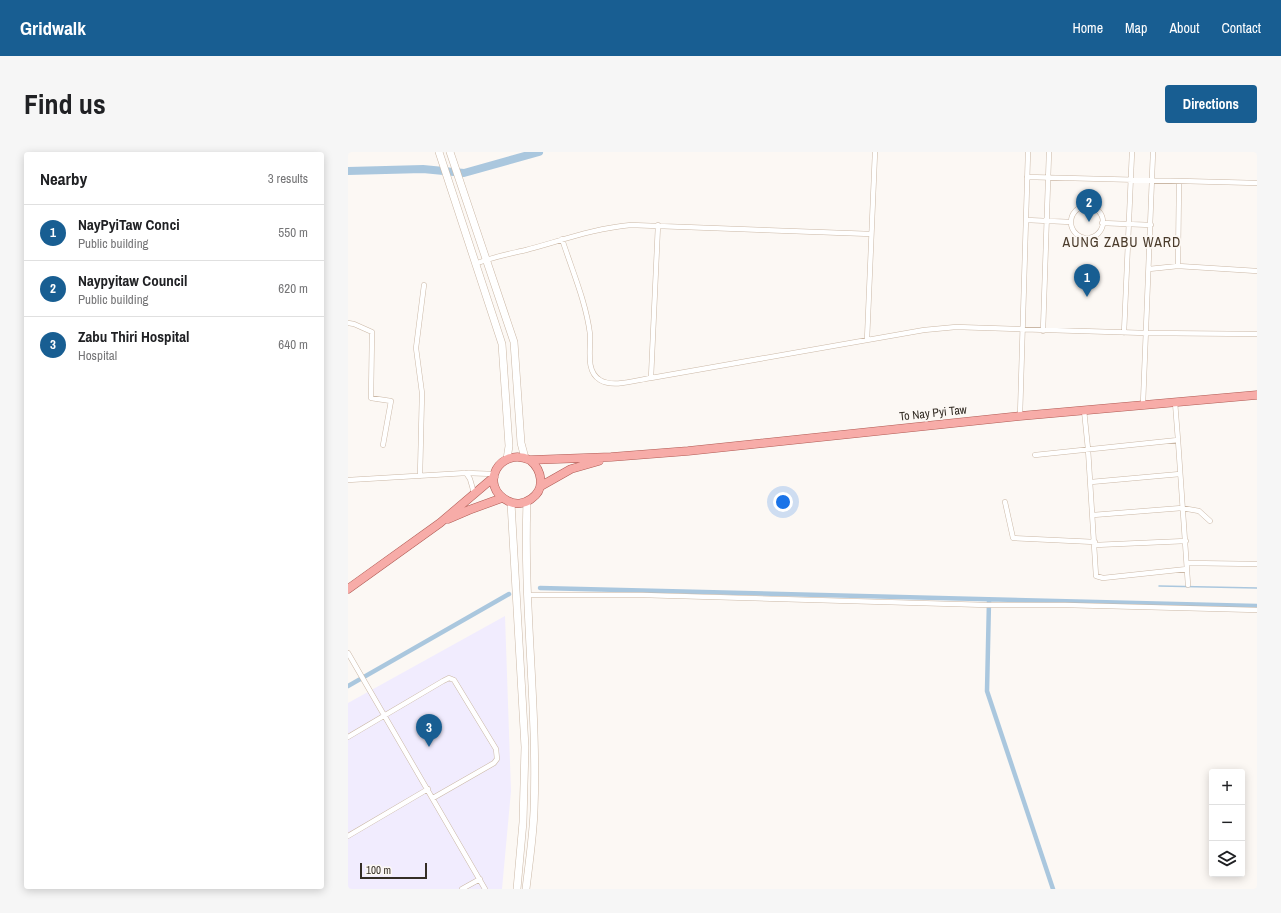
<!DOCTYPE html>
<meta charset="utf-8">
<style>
body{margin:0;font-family:"Archivo Narrow",sans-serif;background:#f6f6f6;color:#202124}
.controls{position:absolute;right:12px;bottom:12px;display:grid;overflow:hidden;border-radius:4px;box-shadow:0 2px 10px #0003}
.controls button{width:36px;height:36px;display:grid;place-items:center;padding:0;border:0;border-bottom:1px solid #e0e0e0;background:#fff;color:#202124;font:20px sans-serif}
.scale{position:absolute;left:12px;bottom:10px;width:67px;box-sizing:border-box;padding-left:4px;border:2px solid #342d25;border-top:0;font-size:11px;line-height:14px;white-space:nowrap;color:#342d25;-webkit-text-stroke:3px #fcf8f4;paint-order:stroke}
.you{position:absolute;left:435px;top:350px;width:14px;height:14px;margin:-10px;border:3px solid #fff;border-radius:50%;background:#1a73e8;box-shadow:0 0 0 6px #1a73e833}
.badge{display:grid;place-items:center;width:26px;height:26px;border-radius:50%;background:#185e92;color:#fff;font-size:13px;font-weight:700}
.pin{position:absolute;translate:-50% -33px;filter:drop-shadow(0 1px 2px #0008)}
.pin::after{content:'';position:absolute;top:21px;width:14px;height:12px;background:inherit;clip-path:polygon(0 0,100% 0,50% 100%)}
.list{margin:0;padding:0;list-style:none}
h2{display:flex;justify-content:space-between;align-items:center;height:52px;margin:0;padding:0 16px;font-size:17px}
h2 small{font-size:13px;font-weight:400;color:#757577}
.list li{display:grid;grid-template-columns:26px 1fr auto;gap:12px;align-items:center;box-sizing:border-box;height:56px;padding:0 16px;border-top:1px solid #e0e0e0}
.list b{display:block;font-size:15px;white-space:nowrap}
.list p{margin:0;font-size:13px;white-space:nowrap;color:#757577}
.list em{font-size:13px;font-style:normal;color:#757577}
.icon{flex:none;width:22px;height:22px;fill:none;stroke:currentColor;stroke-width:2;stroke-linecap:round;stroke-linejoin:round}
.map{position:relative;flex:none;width:909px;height:737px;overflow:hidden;border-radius:4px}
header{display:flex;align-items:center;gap:24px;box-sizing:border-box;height:56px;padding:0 20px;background:#185e92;color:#fff}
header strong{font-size:19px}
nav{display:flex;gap:22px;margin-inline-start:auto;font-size:14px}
.intro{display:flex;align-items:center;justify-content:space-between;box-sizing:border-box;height:96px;padding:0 24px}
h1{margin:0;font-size:28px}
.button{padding:10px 18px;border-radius:4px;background:#185e92;color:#fff;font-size:14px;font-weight:700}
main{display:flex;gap:24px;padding:0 24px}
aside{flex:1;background:#fff;border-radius:4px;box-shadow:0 2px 10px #0003}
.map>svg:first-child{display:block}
.medical{fill:#f1ecfe}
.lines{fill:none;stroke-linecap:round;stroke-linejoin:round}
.stream{stroke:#aac7de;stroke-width:1.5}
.canal{stroke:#aac7de;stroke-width:4.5}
.river{stroke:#aac7de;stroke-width:8}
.minor-casing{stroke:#cbb8a6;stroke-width:5.5}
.secondary-casing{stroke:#cbb8a6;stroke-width:8}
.primary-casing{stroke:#b05b54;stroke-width:9}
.minor{stroke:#fff;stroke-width:4.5}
.secondary{stroke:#fff;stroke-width:7}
.primary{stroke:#f7aca8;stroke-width:8}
.labels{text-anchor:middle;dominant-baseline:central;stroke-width:3.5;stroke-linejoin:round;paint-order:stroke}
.street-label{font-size:12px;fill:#342d25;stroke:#fcf8f4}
.quarter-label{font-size:14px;letter-spacing:1px;fill:#4a3b2b;stroke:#fcf8f4}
</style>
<header>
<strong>Gridwalk</strong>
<nav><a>Home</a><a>Map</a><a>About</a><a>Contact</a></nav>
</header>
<div class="intro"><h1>Find us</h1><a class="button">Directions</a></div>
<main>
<aside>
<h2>Nearby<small>3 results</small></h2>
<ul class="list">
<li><span class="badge">1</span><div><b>NayPyiTaw Conci</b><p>Public building</p></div><em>550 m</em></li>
<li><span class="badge">2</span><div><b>Naypyitaw Council</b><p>Public building</p></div><em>620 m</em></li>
<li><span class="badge">3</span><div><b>Zabu Thiri Hospital</b><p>Hospital</p></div><em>640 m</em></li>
</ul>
</aside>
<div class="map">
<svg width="909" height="737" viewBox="0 0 909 737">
<rect width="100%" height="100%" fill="#fcf8f4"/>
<path class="medical" d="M157,464l6,175 -9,98h-154v-186z"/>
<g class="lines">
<path class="stream" d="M811,434l98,2"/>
<path class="canal" d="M192,436l717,18
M641,449l-2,90 66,198
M0,534l161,-92"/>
<path class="river" d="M0,19l75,-2 41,4 75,-21"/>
<g class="minor-casing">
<path id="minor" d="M679,25l230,6
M723 70a16 16 0 1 1 32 0a16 16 0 1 1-32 0Z
M678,68l45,2
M754,71l49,2
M214,87c10,31 24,63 28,95 1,14 -5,37 10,46 13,8 36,0 51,-2l273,-48 32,-3 190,6 111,1
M127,112c17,-7 34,-10 51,-14 34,-9 69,-22 105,-25l240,9
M830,114l1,-84
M801,117l29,-3 79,5
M0,171l6,1 18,8 -1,66 20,3 -8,44
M695,179l6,-179
M776,181l8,-181
M519,188l8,-188
M303,226l7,-153
M827,250l3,38
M795,252l10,-252
M736,258l4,39 8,127 7,2 84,-9
M672,264l8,-264
M687,303l143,-15 10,145
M118,321l4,6 4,14
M72,324l2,-83 -6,-45 8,-63
M0,328l118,-7 28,1
M743,330l89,-8
M657,350l8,36 82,4
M745,363l89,-7 17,3 11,10
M747,393l91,-4
M839,411l70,1
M180,443h114l345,10h78l192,5
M0,501l137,236
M0,585l95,-56 6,-3 5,2 42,69 1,10 -3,4 -61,35
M0,684l80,-47
M114,737l18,-10"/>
</g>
<g class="secondary-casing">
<path id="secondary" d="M91,0l63,192 7,102 -2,13
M102,0l64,190 7,101 4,15
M163,351l14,244 -2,75 -6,67
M178,737c3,-26 7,-52 8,-78 4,-103 -11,-206 -7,-309"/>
</g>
<g class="primary-casing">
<path id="primary" d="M182,308c12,10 16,29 1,39 -7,5 -16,6 -23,2 -30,-15 -9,-55 22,-41l81,-3 77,-6 332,-35 237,-21
M193,334l30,-17 28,-8
M100,367l21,-9 33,-12
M0,437l92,-66 54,-46"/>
</g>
<use href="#minor" class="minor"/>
<use href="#secondary" class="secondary"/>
<use href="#primary" class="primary"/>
</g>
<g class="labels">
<g class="street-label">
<text transform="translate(585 261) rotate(-6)">To Nay Pyi Taw</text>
</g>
<g class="quarter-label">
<text x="774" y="90">AUNG ZABU WARD</text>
</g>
</g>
</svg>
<div class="controls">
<button>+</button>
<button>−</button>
<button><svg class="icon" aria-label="layers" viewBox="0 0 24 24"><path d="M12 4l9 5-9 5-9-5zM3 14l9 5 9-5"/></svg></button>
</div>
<div class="scale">100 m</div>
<div class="you"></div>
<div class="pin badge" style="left:739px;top:145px">1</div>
<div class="pin badge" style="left:741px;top:70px">2</div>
<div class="pin badge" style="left:81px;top:595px">3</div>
</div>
</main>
